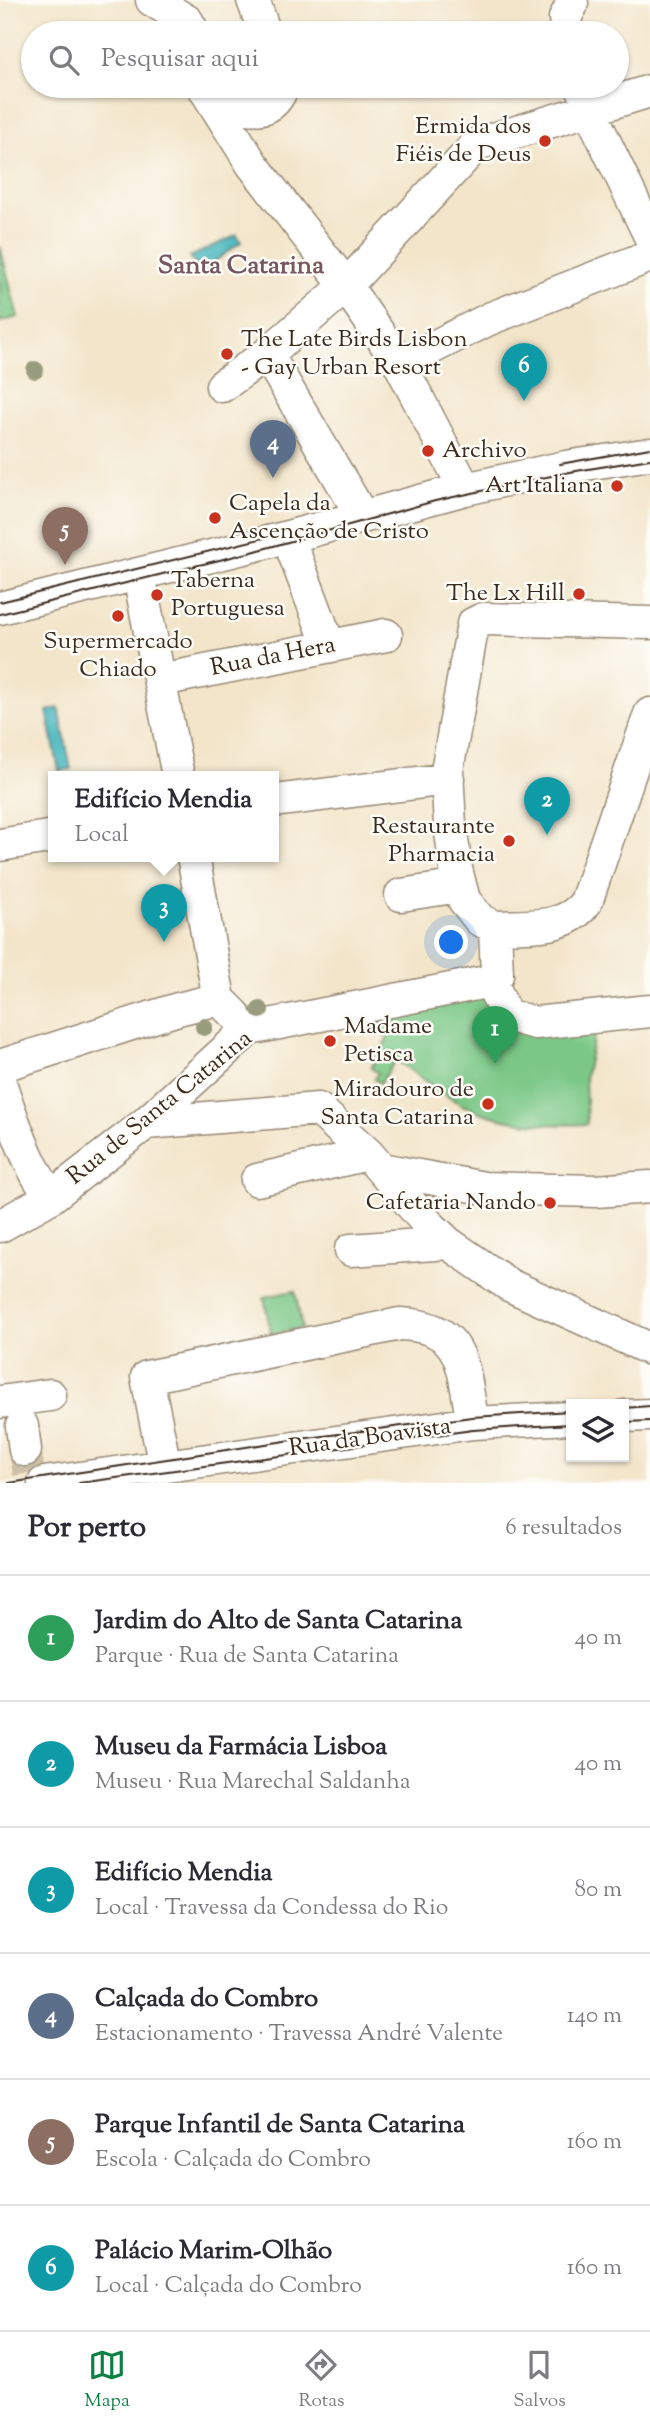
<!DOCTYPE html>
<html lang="pt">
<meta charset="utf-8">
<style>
body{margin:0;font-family:"Sorts Mill Goudy",serif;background:#f2f2f3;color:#2b2b33}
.controls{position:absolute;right:21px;bottom:21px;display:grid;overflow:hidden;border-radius:0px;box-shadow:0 2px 5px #0004}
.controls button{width:63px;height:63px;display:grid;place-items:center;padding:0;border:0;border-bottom:2px solid #e1e1e2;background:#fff;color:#2b2b33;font:35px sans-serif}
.you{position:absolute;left:452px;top:943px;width:24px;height:24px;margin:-18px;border:5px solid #fff;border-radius:50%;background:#1a73e8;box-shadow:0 0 0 10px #1a73e833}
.badge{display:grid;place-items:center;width:46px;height:46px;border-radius:50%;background:#0b8043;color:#fff;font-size:23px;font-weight:700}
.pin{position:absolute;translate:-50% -58px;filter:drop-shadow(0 2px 4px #0008)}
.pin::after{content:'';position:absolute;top:37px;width:24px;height:21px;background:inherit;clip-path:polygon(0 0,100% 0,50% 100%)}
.popup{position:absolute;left:48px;top:771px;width:231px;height:91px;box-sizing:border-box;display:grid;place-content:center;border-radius:0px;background:#fff;filter:drop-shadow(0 2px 5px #0005);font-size:23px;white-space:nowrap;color:#7c7c81}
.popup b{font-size:26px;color:#2b2b33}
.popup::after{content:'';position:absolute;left:50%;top:100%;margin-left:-14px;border:14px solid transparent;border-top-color:#fff}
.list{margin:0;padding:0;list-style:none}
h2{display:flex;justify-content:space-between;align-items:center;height:91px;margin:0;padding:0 28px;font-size:30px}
h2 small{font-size:23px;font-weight:400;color:#7c7c81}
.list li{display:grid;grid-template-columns:46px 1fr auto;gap:21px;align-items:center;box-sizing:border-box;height:126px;padding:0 28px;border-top:2px solid #e1e1e2}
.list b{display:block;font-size:26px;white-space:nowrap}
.list p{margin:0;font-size:23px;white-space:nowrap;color:#7c7c81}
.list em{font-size:23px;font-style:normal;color:#7c7c81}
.icon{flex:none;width:38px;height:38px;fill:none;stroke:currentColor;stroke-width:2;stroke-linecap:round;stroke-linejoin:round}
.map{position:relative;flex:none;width:650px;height:1483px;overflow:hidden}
.search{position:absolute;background:#fff;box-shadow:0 2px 5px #0004;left:21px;right:21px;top:21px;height:77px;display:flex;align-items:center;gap:18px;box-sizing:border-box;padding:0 24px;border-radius:38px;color:#7c7c81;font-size:26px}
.sheet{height:847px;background:#fff}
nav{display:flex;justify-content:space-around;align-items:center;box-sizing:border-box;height:98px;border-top:2px solid #e1e1e2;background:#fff;font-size:19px;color:#7c7c81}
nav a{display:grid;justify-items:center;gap:4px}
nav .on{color:#0b8043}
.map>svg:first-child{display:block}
.green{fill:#7ac786;stroke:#5a7852;stroke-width:2}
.water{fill:#45b5bc;stroke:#40706d;stroke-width:2}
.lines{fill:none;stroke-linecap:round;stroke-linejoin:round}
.minor-tunnel{stroke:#cec0a8;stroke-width:32;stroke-dasharray:32 16;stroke-linecap:butt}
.minor-casing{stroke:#978874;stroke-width:35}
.minor{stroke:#fff;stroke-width:32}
.tram{stroke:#3b2a1e;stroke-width:2}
.tree{fill:#9a9c7f}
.poi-dot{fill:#c8321e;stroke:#fdfcf7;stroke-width:2.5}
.labels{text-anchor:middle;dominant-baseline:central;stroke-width:5;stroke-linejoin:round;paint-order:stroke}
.poi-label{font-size:24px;fill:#3b2a1e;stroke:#fdfcf7;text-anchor:end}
.street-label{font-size:24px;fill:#3b2a1e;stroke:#fdfcf7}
.neighbourhood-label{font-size:26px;font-weight:bold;fill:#765762;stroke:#fdfcf7}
</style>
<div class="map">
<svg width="650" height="1483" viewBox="0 0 650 1483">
<rect width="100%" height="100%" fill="#fdfcf7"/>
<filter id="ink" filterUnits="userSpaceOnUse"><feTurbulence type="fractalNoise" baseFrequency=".0143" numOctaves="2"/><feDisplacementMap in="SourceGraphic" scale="14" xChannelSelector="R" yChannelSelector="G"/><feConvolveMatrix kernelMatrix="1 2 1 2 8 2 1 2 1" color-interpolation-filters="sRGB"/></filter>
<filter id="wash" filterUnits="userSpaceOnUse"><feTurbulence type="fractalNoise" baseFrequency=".00686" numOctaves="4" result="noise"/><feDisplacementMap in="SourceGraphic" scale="28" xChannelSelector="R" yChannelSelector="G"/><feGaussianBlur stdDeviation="1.57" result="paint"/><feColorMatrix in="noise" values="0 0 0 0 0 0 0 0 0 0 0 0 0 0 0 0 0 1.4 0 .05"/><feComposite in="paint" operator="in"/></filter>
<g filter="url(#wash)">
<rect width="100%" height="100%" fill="#f3e5ca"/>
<path class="green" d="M0,246l18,71 -18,5z
M482,997l114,31 -11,50 2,46c-42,2 -83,0 -122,-18 -24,-11 -47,-31 -69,-46l-16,23 -6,-4 4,-6 -7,-5 17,-31 -18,-13 30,-7 6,-10z
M295,1291l7,37 -31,6 -7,-37z"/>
<path class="water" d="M237,235l4,7 -41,30 -10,-15z
M59,708l12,61 -12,2 -12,-60z"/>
</g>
<g filter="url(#ink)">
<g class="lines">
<path class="minor-tunnel" d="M25,1450l4,23"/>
<g class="minor-casing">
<path id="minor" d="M152,0l35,21 7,12
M253,0l12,33
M567,33l-2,-15 7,-14 -1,-4
M203,86l49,78 94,122 54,78 65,125
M226,86l12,20c23,6 36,3 45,-20
M582,86l7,23 61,127
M267,354l95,162
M400,364l89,-45 161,-63
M222,386l45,-32 79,-68 131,-142 173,-53
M288,537l41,109
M139,575l39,201
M0,608l288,-71 177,-48 101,-22 84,-13
M161,680l225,-45
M274,801l174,-22
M0,845l54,-9
M193,856l26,143 15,15
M401,895l59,-9
M495,927l-15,-7 -16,-20 -8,-31 -6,-44 -3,-54 26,-147 10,-5 167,4
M495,927c31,-2 71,4 91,-25l64,-188
M491,981l15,34 29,8 115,-12
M0,1066l178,-57 41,-10
M0,1083c13,38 27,82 51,114
M146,1123l172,-14 50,45 59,69 21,20 61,42 141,64
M381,1169l103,19 112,3 54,-4
M257,1180l111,-26
M0,1226l51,-29 95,-74 103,-94 242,-48 6,-6 -2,-48
M351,1250l97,-7
M0,1402l50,-7
M624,1416l26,-1
M22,1426l3,24
M165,1467l-18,-90 253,-53c68,2 62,46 73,99
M44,1483l429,-60 98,-5"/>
</g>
<use href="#minor" class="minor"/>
<path class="tram" d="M560,464l90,-16
M0,602l272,-66
M0,614l252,-62 183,-51 135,-29 80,-13
M624,1408l26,-2
M624,1422l26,-1
M9,1483l283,-43 180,-23 99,-6
M79,1483l394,-53 98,-6"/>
</g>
<g class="tree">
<circle cx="35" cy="370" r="9"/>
<circle cx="260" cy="1010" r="9"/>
<circle cx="204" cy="1027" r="9"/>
</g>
</g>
<g class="poi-dot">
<circle cx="545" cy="141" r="7"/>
<circle cx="227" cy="354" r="7"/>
<circle cx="428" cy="451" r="7"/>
<circle cx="617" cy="486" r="7"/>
<circle cx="215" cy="518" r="7"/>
<circle cx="579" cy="594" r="7"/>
<circle cx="157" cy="595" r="7"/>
<circle cx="118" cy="616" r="7"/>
<circle cx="509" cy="841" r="7"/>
<circle cx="330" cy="1041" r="7"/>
<circle cx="488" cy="1104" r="7"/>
<circle cx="550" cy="1203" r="7"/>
</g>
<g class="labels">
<g class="poi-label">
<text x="531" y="127">Ermida dos<tspan x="531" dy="28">Fiéis de Deus</tspan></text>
<text x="241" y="340" text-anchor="start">The Late Birds Lisbon<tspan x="241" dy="28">- Gay Urban Resort</tspan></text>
<text x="442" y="451" text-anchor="start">Archivo</text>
<text x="603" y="486">Art Italiana</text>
<text x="229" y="504" text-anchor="start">Capela da<tspan x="229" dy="28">Ascenção de Cristo</tspan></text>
<text x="171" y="581" text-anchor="start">Taberna<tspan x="171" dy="28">Portuguesa</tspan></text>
<text x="565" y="594">The Lx Hill</text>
<text x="118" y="642" text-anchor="middle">Supermercado<tspan x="118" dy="28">Chiado</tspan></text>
<text x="495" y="827">Restaurante<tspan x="495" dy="28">Pharmacia</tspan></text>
<text x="344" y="1027" text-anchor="start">Madame<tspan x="344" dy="28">Petisca</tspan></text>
<text x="474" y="1090">Miradouro de<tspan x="474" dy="28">Santa Catarina</tspan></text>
<text x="536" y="1203">Cafetaria Nando</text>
</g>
<g class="street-label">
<text transform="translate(273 657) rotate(-11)">Rua da Hera</text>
<text transform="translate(160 1108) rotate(-39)">Rua de Santa Catarina</text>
<text transform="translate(370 1438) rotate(-8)">Rua da Boavista</text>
</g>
<g class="neighbourhood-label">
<text x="241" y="266">Santa Catarina</text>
</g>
</g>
</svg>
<div class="controls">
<button><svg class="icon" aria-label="layers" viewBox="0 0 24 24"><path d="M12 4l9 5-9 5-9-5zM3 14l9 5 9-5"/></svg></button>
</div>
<div class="you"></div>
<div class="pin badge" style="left:495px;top:1064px;background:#2e9e5b">1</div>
<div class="pin badge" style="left:547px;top:835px;background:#0f9aa8">2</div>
<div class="pin badge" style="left:164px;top:942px;background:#0f9aa8">3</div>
<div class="popup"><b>Edifício Mendia</b>Local</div>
<div class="pin badge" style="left:273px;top:478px;background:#5c6f8a">4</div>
<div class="pin badge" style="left:65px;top:565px;background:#8d6e63">5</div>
<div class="pin badge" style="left:524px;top:401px;background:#0f9aa8">6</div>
<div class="search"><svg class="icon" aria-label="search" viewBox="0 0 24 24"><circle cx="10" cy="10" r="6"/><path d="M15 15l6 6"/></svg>Pesquisar aqui</div>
</div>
<section class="sheet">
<h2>Por perto<small>6 resultados</small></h2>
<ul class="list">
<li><span class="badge" style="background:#2e9e5b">1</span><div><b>Jardim do Alto de Santa Catarina</b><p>Parque · Rua de Santa Catarina</p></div><em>40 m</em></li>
<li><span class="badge" style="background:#0f9aa8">2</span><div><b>Museu da Farmácia Lisboa</b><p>Museu · Rua Marechal Saldanha</p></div><em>40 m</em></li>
<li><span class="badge" style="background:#0f9aa8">3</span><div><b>Edifício Mendia</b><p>Local · Travessa da Condessa do Rio</p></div><em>80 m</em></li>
<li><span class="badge" style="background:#5c6f8a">4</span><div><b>Calçada do Combro</b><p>Estacionamento · Travessa André Valente</p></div><em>140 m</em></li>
<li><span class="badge" style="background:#8d6e63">5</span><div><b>Parque Infantil de Santa Catarina</b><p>Escola · Calçada do Combro</p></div><em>160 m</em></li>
<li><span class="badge" style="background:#0f9aa8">6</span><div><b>Palácio Marim-Olhão</b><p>Local · Calçada do Combro</p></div><em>160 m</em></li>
</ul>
</section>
<nav>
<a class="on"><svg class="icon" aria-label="map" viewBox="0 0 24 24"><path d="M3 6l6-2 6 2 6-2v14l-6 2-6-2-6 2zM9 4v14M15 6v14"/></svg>Mapa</a>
<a><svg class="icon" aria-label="directions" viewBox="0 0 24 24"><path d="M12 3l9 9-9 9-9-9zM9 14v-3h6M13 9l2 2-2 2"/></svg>Rotas</a>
<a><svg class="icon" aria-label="saved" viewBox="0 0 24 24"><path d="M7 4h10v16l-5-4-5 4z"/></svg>Salvos</a>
</nav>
